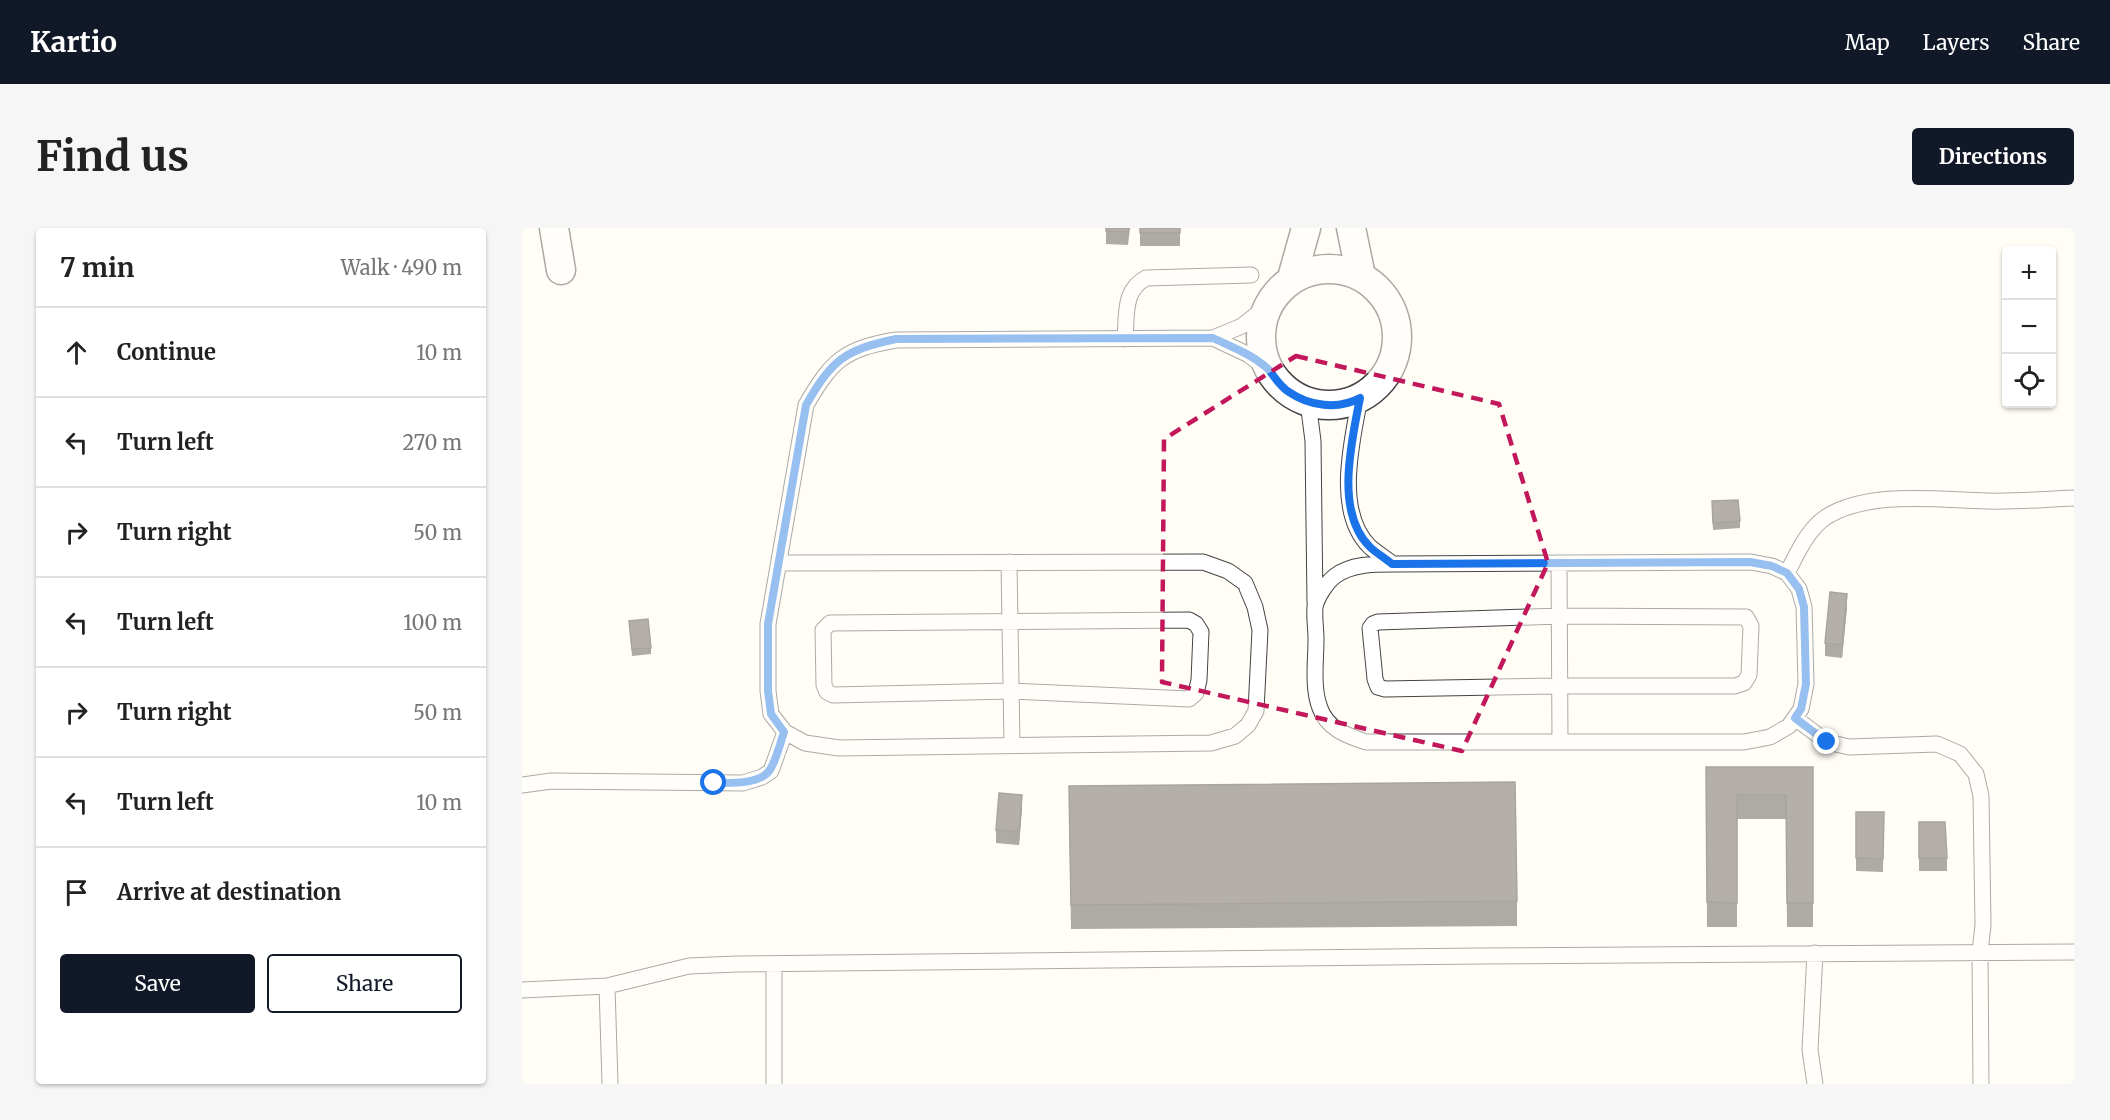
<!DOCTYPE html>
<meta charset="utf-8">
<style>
body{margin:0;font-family:Merriweather,serif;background:#f6f6f6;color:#222}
.controls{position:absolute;right:18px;top:18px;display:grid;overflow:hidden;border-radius:6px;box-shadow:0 2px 4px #0004}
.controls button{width:54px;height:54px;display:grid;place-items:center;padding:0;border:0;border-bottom:2px solid #e0e0e0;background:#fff;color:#222;font:30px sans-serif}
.stop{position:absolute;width:18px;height:18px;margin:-14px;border:4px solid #1a73e8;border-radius:50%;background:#fff}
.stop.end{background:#1a73e8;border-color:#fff;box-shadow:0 2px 6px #0008}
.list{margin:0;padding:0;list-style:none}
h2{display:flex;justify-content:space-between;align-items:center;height:78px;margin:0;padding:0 24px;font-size:26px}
h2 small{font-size:20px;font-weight:400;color:#767676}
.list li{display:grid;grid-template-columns:39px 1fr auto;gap:18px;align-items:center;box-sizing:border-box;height:90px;padding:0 24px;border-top:2px solid #e0e0e0}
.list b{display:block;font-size:22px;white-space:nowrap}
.list em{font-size:20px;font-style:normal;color:#767676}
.actions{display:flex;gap:12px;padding:18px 24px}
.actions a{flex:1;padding:14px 0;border:2px solid #111827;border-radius:6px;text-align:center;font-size:21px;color:#111827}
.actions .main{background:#111827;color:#fff}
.icon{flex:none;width:33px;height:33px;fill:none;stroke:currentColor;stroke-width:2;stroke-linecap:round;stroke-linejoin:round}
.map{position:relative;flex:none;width:1552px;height:856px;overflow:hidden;border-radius:6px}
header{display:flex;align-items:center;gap:36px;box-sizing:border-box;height:84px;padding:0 30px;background:#111827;color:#fff}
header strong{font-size:28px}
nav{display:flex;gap:33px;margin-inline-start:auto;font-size:21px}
.intro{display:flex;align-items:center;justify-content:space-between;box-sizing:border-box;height:144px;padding:0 36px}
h1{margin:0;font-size:42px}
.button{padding:15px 27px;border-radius:6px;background:#111827;color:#fff;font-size:21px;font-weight:700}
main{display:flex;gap:36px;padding:0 36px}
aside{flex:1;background:#fff;border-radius:6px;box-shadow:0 2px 4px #0004}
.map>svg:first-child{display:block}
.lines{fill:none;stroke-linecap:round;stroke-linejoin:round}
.service-casing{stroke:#444;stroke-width:17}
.minor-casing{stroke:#444;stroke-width:31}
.service{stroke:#fff;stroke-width:15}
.minor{stroke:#fff;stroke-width:28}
.wall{fill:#4d4742}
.shaded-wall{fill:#3f3936}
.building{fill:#5a524d;stroke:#3f3936;stroke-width:1.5}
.route{stroke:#1a73e8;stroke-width:8}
.marked{fill:none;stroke:#c2185b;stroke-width:4.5;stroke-dasharray:12 8;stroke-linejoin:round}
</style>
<header>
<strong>Kartio</strong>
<nav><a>Map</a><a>Layers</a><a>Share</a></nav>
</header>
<div class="intro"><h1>Find us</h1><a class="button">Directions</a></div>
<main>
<aside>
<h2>7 min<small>Walk · 490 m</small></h2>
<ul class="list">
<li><svg class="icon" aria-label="ahead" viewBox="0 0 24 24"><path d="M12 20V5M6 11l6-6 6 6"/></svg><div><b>Continue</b></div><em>10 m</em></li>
<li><svg class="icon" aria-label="left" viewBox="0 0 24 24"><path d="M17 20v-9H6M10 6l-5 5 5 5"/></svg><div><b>Turn left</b></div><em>270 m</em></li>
<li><svg class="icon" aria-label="right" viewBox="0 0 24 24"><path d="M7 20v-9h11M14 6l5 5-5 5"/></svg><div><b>Turn right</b></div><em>50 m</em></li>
<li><svg class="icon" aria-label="left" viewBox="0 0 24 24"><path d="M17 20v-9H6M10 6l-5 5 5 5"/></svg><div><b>Turn left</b></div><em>100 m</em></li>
<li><svg class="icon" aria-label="right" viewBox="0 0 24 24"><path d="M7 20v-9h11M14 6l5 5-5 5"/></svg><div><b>Turn right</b></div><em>50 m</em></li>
<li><svg class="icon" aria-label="left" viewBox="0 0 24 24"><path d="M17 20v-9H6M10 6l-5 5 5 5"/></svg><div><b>Turn left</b></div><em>10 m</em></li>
<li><svg class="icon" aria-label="arrive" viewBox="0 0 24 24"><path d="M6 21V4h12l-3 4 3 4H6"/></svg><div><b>Arrive at destination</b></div></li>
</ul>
<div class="actions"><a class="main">Save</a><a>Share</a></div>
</aside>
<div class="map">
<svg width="1552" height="856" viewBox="0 0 1552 856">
<rect width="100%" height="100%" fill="#fffdf5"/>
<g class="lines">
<g class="service-casing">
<path id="service" d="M691,110l34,16 22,16
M603,111c2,-24 -2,-49 21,-61l105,-3
M838,170c-8,43 -26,114 10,149 7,6 15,11 23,17
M786,174l5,39 2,162
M487,334l3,184
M1229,334l21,4 15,7 12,16 5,18 2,77 -5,25 -12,17 -19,11 -26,5h-378c-18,-6 -39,-13 -46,-34 -8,-20 -4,-47 -4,-69 0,-10 -2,-22 -1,-32 2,-10 12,-25 20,-31 16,-12 38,-12 58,-12z
M257,335l424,-1 25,9 17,12 10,24 5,23 -4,81 -8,14 -13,11 -24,7 -372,5 -34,-5 -20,-11 -14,-18 -3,-23v-67l38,-219c26,-45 38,-56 90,-65l317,-2 29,-12 23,-18
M1037,335l1,179
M1265,345c10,-19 20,-43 39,-56 43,-27 112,-17 161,-16 29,1 58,-2 87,-3
M1037,388l187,1 5,9 -2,49 -5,8 -9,3h-175l-175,3 -7,-2 -3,-8 -5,-51 3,-4 5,-2z
M667,392l7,4 5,8 -2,48 -3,13 -7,6 -178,-8 -178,4 -6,-3 -3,-7 -1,-55 7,-7z
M1273,490l32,24 22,5 88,-3 23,10 16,20 5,22 2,129 -3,27 1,132
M0,557l29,-4 192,2 19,-6 9,-6 14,-39
M252,736v120
M85,758l3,98
M0,762l85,-4 82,-20 48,-2 744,-8 593,-4
M1293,856l-5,-34 5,-97"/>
</g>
<g class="minor-casing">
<path id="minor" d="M32,0l7,42
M829,0l10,48
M739 109a68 68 0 1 1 136 0a68 68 0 1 1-136 0Z
M770,50l14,-50"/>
</g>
<use href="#service" class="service"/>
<use href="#minor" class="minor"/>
</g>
<path class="wall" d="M584,0h24l-2,17 -22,-1z
M618,0h40v18h-40z
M1190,280l28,13v7l-27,2z
M1325,379l-5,51 -17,-2v-13z
M107,393l22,27v6l-19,2z
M1184,539h107v160h-26l-1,-108h-49v108h-30z
M500,580l-3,37 -23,-2v-13z
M547,582l448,91v25l-446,3z
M1334,584h28l-1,60 -27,-1z
M1397,594l28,36v13h-28z"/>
<path class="shaded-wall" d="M1325,366v13l-5,51v-13z
M500,567v13l-3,37v-13z"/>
<path class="building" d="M584,0h23l-1,4 -22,-1z
M618,0h40v5h-40z
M1216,272l2,21 -27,2 -1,-22z
M1308,364l17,2 -5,51 -17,-2z
M126,391l3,29 -19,1 -3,-28z
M1184,539h107v136h-26l-1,-108h-49v108l-30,-1z
M993,554l2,119 -446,4 -2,-119z
M477,565l23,2 -3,37 -23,-2z
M1334,584h28l-1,47 -27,-1z
M1397,594h26l2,36h-28z"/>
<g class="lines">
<path class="route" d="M192,555c15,0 49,2 57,-15 6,-11 9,-24 13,-36l-13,-18 -3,-23v-67l38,-219c26,-45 38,-55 90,-66l317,-1c19,9 38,16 54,30 7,7 12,18 22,24 20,14 49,18 71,6 -8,42 -26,114 10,149 6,6 15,11 22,17l358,-2 22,4 15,7 12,16 5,18 2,77 -5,25 -6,9 32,24"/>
</g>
<path d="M0 0H1552V856H0ZM774,128l203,48 49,159 -86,188 -300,-69 2,-243z" fill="#fffdf5" fill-opacity=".55" fill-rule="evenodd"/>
<path class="marked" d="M774,128l203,48 49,159 -86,188 -300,-69 2,-243z"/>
</svg>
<div class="controls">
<button>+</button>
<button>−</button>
<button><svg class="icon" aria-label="locate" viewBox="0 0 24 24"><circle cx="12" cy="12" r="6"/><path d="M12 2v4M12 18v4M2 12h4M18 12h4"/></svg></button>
</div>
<div class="stop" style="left:192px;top:555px"></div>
<div class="stop end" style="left:1305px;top:514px"></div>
</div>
</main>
